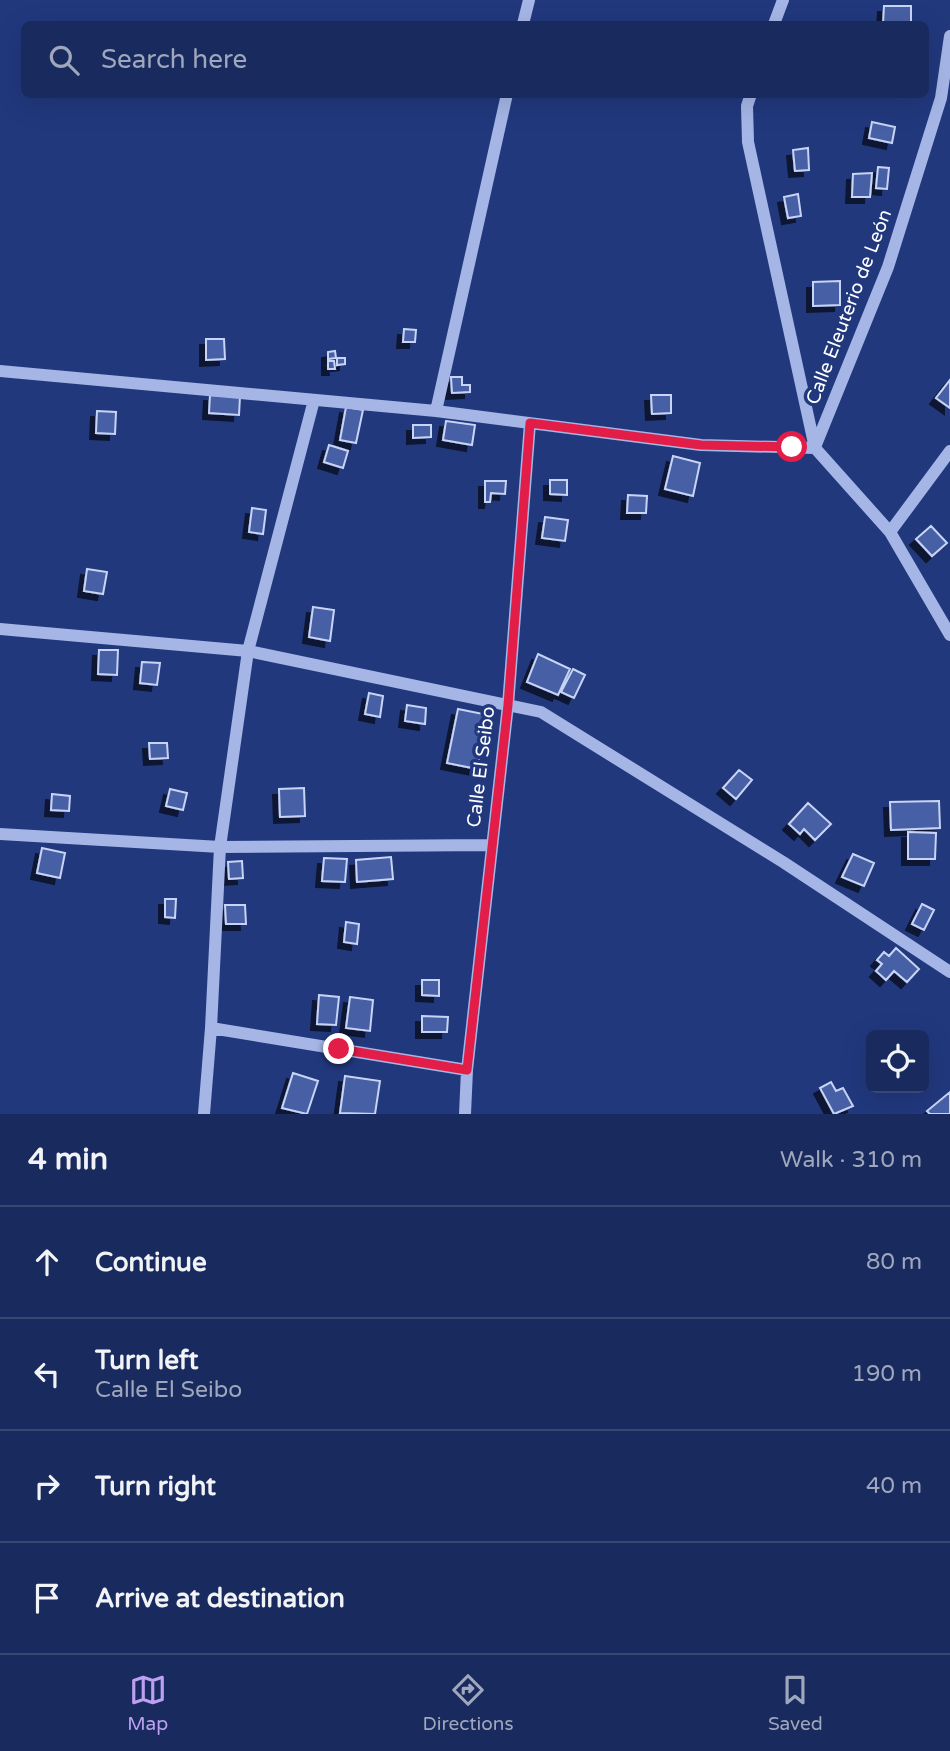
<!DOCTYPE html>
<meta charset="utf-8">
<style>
body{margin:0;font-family:"Varela Round",sans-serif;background:#223264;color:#f1f3f6}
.controls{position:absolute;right:21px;bottom:21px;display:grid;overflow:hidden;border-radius:10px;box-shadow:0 7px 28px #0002}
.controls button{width:63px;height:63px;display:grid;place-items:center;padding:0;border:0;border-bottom:2px solid #374673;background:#192a5e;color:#f1f3f6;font:35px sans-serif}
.stop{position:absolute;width:21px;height:21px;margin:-16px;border:5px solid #e11d48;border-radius:50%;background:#fff}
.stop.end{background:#e11d48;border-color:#fff;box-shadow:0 2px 7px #0008}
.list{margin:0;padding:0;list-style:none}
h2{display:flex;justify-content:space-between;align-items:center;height:91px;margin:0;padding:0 28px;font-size:30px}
h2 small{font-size:23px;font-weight:400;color:#9fa7bc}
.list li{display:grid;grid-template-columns:46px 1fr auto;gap:21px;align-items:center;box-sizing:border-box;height:112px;padding:0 28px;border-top:2px solid #374673}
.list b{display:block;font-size:26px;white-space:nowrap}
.list p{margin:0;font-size:23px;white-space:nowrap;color:#9fa7bc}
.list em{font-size:23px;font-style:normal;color:#9fa7bc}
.icon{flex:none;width:38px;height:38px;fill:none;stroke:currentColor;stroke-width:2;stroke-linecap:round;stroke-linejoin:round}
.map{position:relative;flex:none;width:950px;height:1114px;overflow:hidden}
.search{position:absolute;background:#192a5e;box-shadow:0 7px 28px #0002;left:21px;right:21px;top:21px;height:77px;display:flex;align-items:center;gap:18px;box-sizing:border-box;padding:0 24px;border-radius:10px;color:#9fa7bc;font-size:26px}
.sheet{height:539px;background:#192a5e}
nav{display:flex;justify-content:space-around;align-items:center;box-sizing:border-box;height:98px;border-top:2px solid #374673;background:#192a5e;font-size:19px;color:#9fa7bc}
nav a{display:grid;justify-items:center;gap:4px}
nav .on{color:#bca0f2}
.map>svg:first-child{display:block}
.building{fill:#465ea4;stroke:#c8d4f5;stroke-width:2;filter:url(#shadow)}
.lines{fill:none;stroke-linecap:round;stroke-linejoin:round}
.minor{stroke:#a5b6e6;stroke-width:12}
.route{stroke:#e11d48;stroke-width:9}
.labels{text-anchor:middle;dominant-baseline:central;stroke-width:7;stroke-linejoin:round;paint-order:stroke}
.street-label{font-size:19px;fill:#fff;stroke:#21387d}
</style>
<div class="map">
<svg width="950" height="1114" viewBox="0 0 950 1114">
<defs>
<filter id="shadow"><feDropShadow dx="-6" dy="6" stdDeviation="0" flood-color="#0009"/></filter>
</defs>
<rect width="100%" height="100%" fill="#21387d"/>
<path class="building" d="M884,6h27v18h-28z
M872,122l23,5 -3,16 -23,-5z
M808,148l1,22 -14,1 -2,-21z
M878,167l11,1 -2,21 -11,-1z
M872,173l-2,24h-18l1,-23z
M798,194l3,22 -13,2 -4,-21z
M840,281v24l-27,1v-24z
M404,329l12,1 -1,12h-12z
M206,339h18l1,20 -19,1z
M335,351l1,7 -8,1v-7z
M337,358h8v6l-8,1z
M328,361h6l1,8h-7z
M451,377h11v8h8v7l-18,1z
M950,380v28l-14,-10z
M210,395l30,1 -1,19 -30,-2z
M651,395h20v18l-19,1z
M346,407l17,3 -7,33 -16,-3z
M97,411l19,1 -1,22 -19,-1z
M446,421l29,4 -3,20 -29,-5z
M413,425h18v12l-18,1z
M329,445l19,6 -5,17 -19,-6z
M673,456l27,7 -7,33 -28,-7z
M550,480h17v15l-17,-1z
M485,481h21l-1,13 -14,-1 -1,9h-5z
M628,495l19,1 -1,17h-19z
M252,508l14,2 -3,24 -14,-2z
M545,517l23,3 -3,21 -23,-3z
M931,526l16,17 -15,13 -16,-17z
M87,569l20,3 -4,22 -19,-3z
M313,607l21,3 -4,31 -21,-4z
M99,650h19l-1,25 -19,-1z
M538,654l32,15 -12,26 -31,-13z
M142,662l18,1 -3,22 -17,-2z
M573,669l12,6 -11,23 -13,-6z
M369,693l14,3 -3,21 -15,-3z
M407,705l19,3 -1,16 -20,-3z
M458,709l30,6 -11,54 -30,-6z
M149,743h18l1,15 -18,1z
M739,770l13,10 -16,19 -13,-11z
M304,788l1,28 -25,1 -1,-28z
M170,789l17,4 -4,17 -17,-4z
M52,794l18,2 -1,15 -18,-1z
M939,801l1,27 -49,2 -1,-28z
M808,803l23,21 -16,16 -11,-11 -4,5 -11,-10z
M908,832l28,1 -1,26h-27z
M42,848l23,5 -5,25 -23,-5z
M853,854l21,9 -10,23 -22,-9z
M391,857l2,22 -36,3 -1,-22z
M324,858l23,1 -2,23 -23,-1z
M242,861l1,17 -14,1 -1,-17z
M165,899h11l-1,19 -10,-1z
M922,904l12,6 -10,20 -12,-6z
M225,905h20l1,19h-20z
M346,922l13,2 -2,20 -13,-2z
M896,948l23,21 -12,13 -13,-11 -8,9 -10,-9 6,-7 -5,-4 7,-8 5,4z
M422,980h17v16l-17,-1z
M319,995l20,2 -3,28 -19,-1z
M350,997l23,3 -3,31 -24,-3z
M422,1016l26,1 -1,15h-25z
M293,1073l25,8 -11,33 -25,-6z
M345,1076l35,5 -5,33 -35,-1z
M831,1082l5,9 7,-3 10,18 -19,8 -14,-26z
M950,1092v22h-20l-3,-3z"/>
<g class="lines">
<path class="minor" d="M523,24l6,-24
M774,24l9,-24
M751,94l-4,12 1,36 67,306 75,84 60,103
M0,371l436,40 265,34 114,3
M436,411l71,-317
M815,447l73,-180 53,-169 9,-62
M890,532l60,-81
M0,629l248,22 293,61 242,150 167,110
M0,834l220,13 272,-2
M211,1028l256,42
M204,1114l7,-86 9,-181 28,-196 66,-251
M465,1114l2,-44 41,-365 22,-282"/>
</g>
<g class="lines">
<path class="route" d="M339,1049l128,21 41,-365 22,-282 171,22 91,2"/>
</g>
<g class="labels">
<g class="street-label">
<text transform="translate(849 307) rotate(-69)">Calle Eleuterio de León</text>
<text transform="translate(481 767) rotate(-83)">Calle El Seibo</text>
</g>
</g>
</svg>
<div class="controls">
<button><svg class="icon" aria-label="locate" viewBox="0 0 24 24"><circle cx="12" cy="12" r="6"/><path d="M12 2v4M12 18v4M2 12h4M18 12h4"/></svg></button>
</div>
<div class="stop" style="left:792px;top:447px"></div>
<div class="stop end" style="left:339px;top:1049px"></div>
<div class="search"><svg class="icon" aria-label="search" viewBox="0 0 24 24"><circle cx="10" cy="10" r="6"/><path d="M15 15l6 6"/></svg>Search here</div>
</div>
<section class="sheet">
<h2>4 min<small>Walk · 310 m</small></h2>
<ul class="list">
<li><svg class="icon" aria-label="ahead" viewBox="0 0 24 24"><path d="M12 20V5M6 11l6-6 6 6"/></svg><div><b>Continue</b></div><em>80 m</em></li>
<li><svg class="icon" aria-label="left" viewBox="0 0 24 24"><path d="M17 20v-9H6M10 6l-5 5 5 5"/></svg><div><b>Turn left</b><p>Calle El Seibo</p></div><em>190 m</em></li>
<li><svg class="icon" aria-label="right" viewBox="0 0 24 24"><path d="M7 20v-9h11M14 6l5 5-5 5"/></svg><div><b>Turn right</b></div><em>40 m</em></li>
<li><svg class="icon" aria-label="arrive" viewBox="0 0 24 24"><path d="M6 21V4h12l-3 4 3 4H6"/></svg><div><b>Arrive at destination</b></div></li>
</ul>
</section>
<nav>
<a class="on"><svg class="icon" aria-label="map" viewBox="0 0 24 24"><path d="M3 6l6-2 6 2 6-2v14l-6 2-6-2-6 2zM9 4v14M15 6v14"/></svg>Map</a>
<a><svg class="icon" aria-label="directions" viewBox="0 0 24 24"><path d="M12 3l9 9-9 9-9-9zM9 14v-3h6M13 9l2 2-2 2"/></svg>Directions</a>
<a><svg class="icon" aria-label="saved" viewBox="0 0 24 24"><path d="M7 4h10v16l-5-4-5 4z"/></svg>Saved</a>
</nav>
